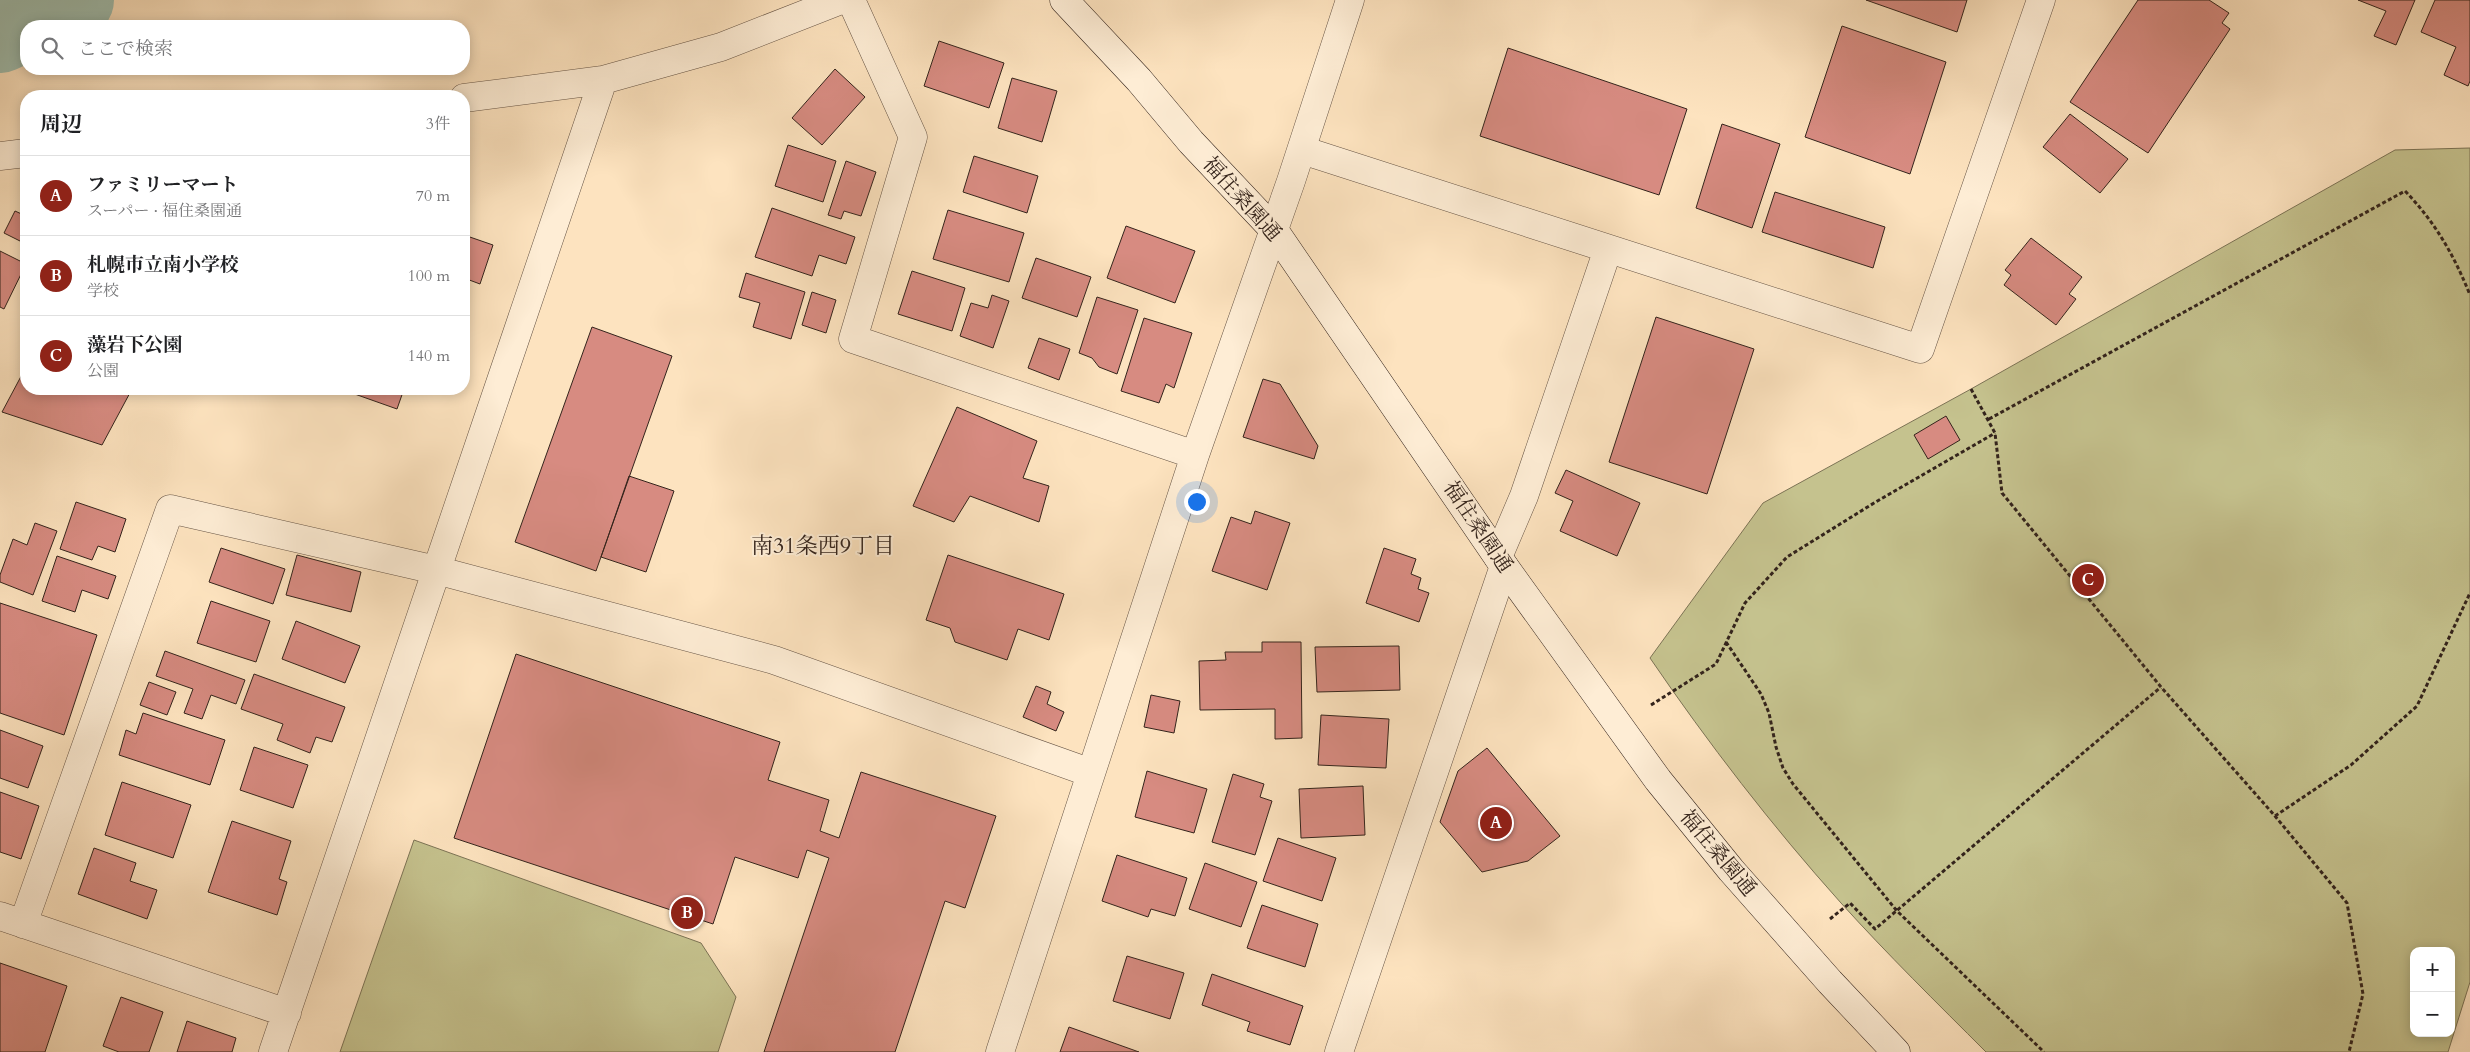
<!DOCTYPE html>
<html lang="ja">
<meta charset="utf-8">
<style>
body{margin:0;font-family:Cardo,"Noto Serif JP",serif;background:#f6f6f6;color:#202124}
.controls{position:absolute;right:15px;bottom:15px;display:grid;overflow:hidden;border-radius:10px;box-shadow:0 2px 12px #0003}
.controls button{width:45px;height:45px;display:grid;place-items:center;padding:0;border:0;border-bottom:1px solid #e0e0e0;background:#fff;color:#202124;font:25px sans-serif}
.you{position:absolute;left:1196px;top:501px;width:18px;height:18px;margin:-12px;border:4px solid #fff;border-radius:50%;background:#1a73e8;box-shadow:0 0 0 8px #1a73e833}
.badge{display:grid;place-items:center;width:32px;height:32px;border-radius:50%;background:#8f2418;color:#fff;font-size:16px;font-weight:700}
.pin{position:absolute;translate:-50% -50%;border:2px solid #fff;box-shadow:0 1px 5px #0006}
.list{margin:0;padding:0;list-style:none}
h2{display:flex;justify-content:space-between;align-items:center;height:65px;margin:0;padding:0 20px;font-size:21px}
h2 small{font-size:16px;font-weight:400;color:#757577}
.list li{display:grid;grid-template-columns:32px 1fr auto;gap:15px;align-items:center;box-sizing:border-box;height:80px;padding:0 20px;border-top:1px solid #e0e0e0}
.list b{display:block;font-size:19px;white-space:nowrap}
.list p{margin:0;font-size:16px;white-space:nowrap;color:#757577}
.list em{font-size:16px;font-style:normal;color:#757577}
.icon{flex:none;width:28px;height:28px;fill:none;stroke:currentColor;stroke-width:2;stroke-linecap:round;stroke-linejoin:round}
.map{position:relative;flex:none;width:2470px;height:1052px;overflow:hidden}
.search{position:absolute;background:#fff;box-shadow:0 2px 12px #0003;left:20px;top:20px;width:450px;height:55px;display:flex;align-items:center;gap:12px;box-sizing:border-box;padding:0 18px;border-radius:20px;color:#757577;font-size:19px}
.panel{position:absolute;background:#fff;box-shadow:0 2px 12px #0003;left:20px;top:90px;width:450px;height:305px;border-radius:20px}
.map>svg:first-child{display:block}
.green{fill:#c5c28e;stroke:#7c7355;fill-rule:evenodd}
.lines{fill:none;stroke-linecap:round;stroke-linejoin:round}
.river{stroke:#9fbeaf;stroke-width:76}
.building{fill:#d78b81;stroke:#34241c}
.street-casing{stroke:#665445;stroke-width:29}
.secondary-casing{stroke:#34241c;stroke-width:29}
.path{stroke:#34241c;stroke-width:3;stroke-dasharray:4 2.5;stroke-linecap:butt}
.street{stroke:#feedd5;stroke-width:28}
.secondary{stroke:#feedd5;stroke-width:28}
.labels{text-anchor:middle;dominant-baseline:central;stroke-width:4;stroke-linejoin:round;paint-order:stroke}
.street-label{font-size:21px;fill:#34241c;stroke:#feedd5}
.neighbourhood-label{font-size:22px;fill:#34241c;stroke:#feedd5}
</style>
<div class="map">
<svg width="2470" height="1052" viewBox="0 0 2470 1052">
<rect width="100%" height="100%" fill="#fde3bf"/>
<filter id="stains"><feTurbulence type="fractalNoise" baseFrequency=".004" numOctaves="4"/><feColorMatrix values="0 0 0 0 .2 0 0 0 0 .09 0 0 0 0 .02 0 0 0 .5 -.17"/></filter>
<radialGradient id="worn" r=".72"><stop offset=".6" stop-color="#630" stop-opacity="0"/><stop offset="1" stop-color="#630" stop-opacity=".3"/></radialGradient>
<path class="green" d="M2470,148v834l-22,70h-462c-49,-49 -99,-98 -145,-149 -69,-77 -133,-160 -191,-245l113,-155 208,-114 424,-239zM2414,951h37v82h-37z
M414,840l287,103 35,54 -18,55h-378z"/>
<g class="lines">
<path class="river" d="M0,35l76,-35"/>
</g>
<path class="building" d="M1866,0h101l-10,32z
M2138,0h71l20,13 -7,10 8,6 -82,124 -78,-51z
M2358,0h57l-19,45 -22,-9 12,-25z
M2435,0h35v81l-2,5 -24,-11 12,-28 -35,-15z
M1842,26l104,36 -36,112 -105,-37z
M939,41l65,22 -15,45 -65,-22z
M1508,48l179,61 -28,86 -179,-59z
M835,69l30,28 -43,48 -30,-27z
M1012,78l45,13 -15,51 -44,-14z
M2070,114l58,45 -28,34 -57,-46z
M1722,124l58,20 -28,84 -56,-20z
M788,145l48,16 -13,41 -48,-16z
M974,156l64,20 -11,37 -64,-21z
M846,161l30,11 -15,44 -17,-5 -3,8 -13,-4z
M1775,192l110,35 -12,41 -111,-36z
M772,208l83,29 -9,27 -27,-9 -7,21 -57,-19z
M948,210l76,23 -15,49 -76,-23z
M15,211l11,5v28l-22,-11z
M1126,226l69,25 -20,52 -68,-25z
M464,235l29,10 -13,39 -16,-6z
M2031,238l51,39 -13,17 7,5 -20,26 -52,-40 7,-10 -6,-5z
M0,251l26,13 -22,45 -4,-2z
M1036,258l55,19 -14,40 -55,-19z
M912,271l53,17 -13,43 -54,-17z
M746,273l59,19 -14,47 -38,-12 7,-24 -21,-6z
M812,292l24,8 -10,33 -24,-8z
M992,295l17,6 -16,47 -33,-12 11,-33 17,5z
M1097,297l41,13 -21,64 -18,-7 -7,-9 -13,-5z
M1656,317l98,32 -47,145 -98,-32z
M1144,318l48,15 -18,55 -8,-4 -7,19 -38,-12z
M592,327l80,29 -76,215 -81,-29z
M1039,338l31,11 -11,31 -31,-12z
M26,367v22h106l-30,56 -100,-33z
M1263,379l17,5 38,62 -4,13 -71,-22z
M351,389h53l-7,20 -48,-17z
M957,407l80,34 -14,37 26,8 -10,36 -69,-26 -16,26 -41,-16z
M1946,416l14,24 -32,19 -14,-24z
M1566,470l74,33 -23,53 -57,-25 13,-30 -18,-8z
M629,476l45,15 -28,81 -45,-15z
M76,502l50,17 -11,33 -17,-6 -6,14 -32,-11z
M1255,511l35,12 -23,67 -55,-19 19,-54 20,7z
M35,523l22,8 -24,64 -33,-13v-7l13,-36 14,6z
M221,548l64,21 -12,35 -64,-22z
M1384,548l32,11 -5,15 10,4 -3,11 11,4 -10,29 -53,-19z
M297,555l64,17 -10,40 -65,-17z
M948,555l116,39 -15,46 -31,-11 -11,31 -52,-18 -5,-14 -24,-8z
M57,556l59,20 -8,23 -26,-9 -7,22 -33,-11z
M211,601l59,20 -14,41 -59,-19z
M0,603l97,32 -33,100 -64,-22z
M296,621l64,25 -15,37 -63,-24z
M1262,642h39l1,96 -27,1v-30l-75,1 -1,-49 27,-1 -1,-8h37z
M1399,646l1,44 -83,2 -2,-45z
M165,651l80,29 -9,24 -25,-9 -9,24 -18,-6 9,-24 -37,-13z
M516,654l264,88 -12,38 61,20 -9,31 19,7 22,-66 135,44 -31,92 -20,-7 -50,151h-131l65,-194 -22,-8 -9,28 -63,-21 -22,67 -259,-86z
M254,674l91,33 -13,35 -16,-5 -6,16 -33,-13 6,-16 -42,-15z
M149,682l27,10 -9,23 -27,-10z
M1036,686l15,6 -4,12 17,8 -8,19 -33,-14z
M1151,695l29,6 -6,32 -30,-6z
M143,713l82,27 -15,45 -91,-30 7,-25 10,4z
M1321,715l68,4 -3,49 -68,-3z
M0,730l43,16 -15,42 -28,-10z
M254,747l54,18 -15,43 -53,-18z
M1487,748l73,88 -32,25 -46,11 -42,-50 18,-51z
M1147,771l60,18 -13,44 -59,-16z
M1233,774l31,10 -4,13 12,4 -17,54 -43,-13z
M122,782l69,23 -18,53 -68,-23z
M1363,786l2,49 -64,3 -2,-49z
M0,792l39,14 -18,53 -21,-7z
M232,821l59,20 -12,38 8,3 -10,33 -69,-23z
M1278,838l58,20 -14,43 -59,-20z
M94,848l42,15 -6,18 27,9 -10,29 -69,-25z
M1117,855l70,23 -12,38 -24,-7 -3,8 -46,-16z
M1205,863l52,19 -16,45 -52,-18z
M1262,905l56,19 -13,43 -58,-19z
M1127,956l57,17 -14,46 -57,-18z
M0,963l67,23 -22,66h-45z
M1212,974l91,32 -13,39 -43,-14 3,-9 -48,-17z
M121,997l42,15 -14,40h-30l-16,-6z
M187,1021l49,17 -4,14h-55z
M1069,1027l70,25h-79z"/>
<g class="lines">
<g class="street-casing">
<path id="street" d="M851,0l62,137 -60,202 342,116
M464,98l139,-18 118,-33 120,-47
M1302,150l618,199 121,-349
M0,156l26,-3
M1498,557l26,-61 84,-247
M0,916l287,97
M23,924l147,-415 266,61 338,90 317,113
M273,1052l330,-972
M1000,1052l195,-597 96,-274 59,-181
M1339,1052l165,-486"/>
</g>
<g class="secondary-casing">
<path id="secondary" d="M1064,0l75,80 52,62 83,88 230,336 154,214 73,90 99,112 66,70"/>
</g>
<path class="path" d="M1971,389l24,44 7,60 159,194 114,129 72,87 16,91 -14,58
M1989,419l416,-228c30,31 49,64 65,104
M1726,642l35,52 8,19 7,34 7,21 10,16 104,127 147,141
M1651,705l65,-41 29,-61 42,-46 87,-54 121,-70
M2275,816l76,-51 66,-59 53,-113
M1830,919l20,-16 25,26 286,-242"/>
<use href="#street" class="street"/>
<use href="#secondary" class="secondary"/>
</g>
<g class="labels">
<g class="street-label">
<text transform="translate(1242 199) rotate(48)">福住桑園通</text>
<text transform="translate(1478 527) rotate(56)">福住桑園通</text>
<text transform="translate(1718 853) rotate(50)">福住桑園通</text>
</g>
<g class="neighbourhood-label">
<text x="823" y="546">南31条西9丁目</text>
</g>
</g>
<rect width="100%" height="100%" filter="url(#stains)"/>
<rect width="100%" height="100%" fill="url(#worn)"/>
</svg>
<div class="controls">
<button>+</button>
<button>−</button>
</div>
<div class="you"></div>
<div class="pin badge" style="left:1496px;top:823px">A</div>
<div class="pin badge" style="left:687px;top:913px">B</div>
<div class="pin badge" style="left:2088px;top:580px">C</div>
<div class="search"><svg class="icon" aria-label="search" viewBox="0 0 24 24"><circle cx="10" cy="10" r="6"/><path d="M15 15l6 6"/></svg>ここで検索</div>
<section class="panel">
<h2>周辺<small>3件</small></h2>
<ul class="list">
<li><span class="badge">A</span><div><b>ファミリーマート</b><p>スーパー · 福住桑園通</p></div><em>70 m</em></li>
<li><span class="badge">B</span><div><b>札幌市立南小学校</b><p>学校</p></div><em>100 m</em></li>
<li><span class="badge">C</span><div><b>藻岩下公園</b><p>公園</p></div><em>140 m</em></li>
</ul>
</section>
</div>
